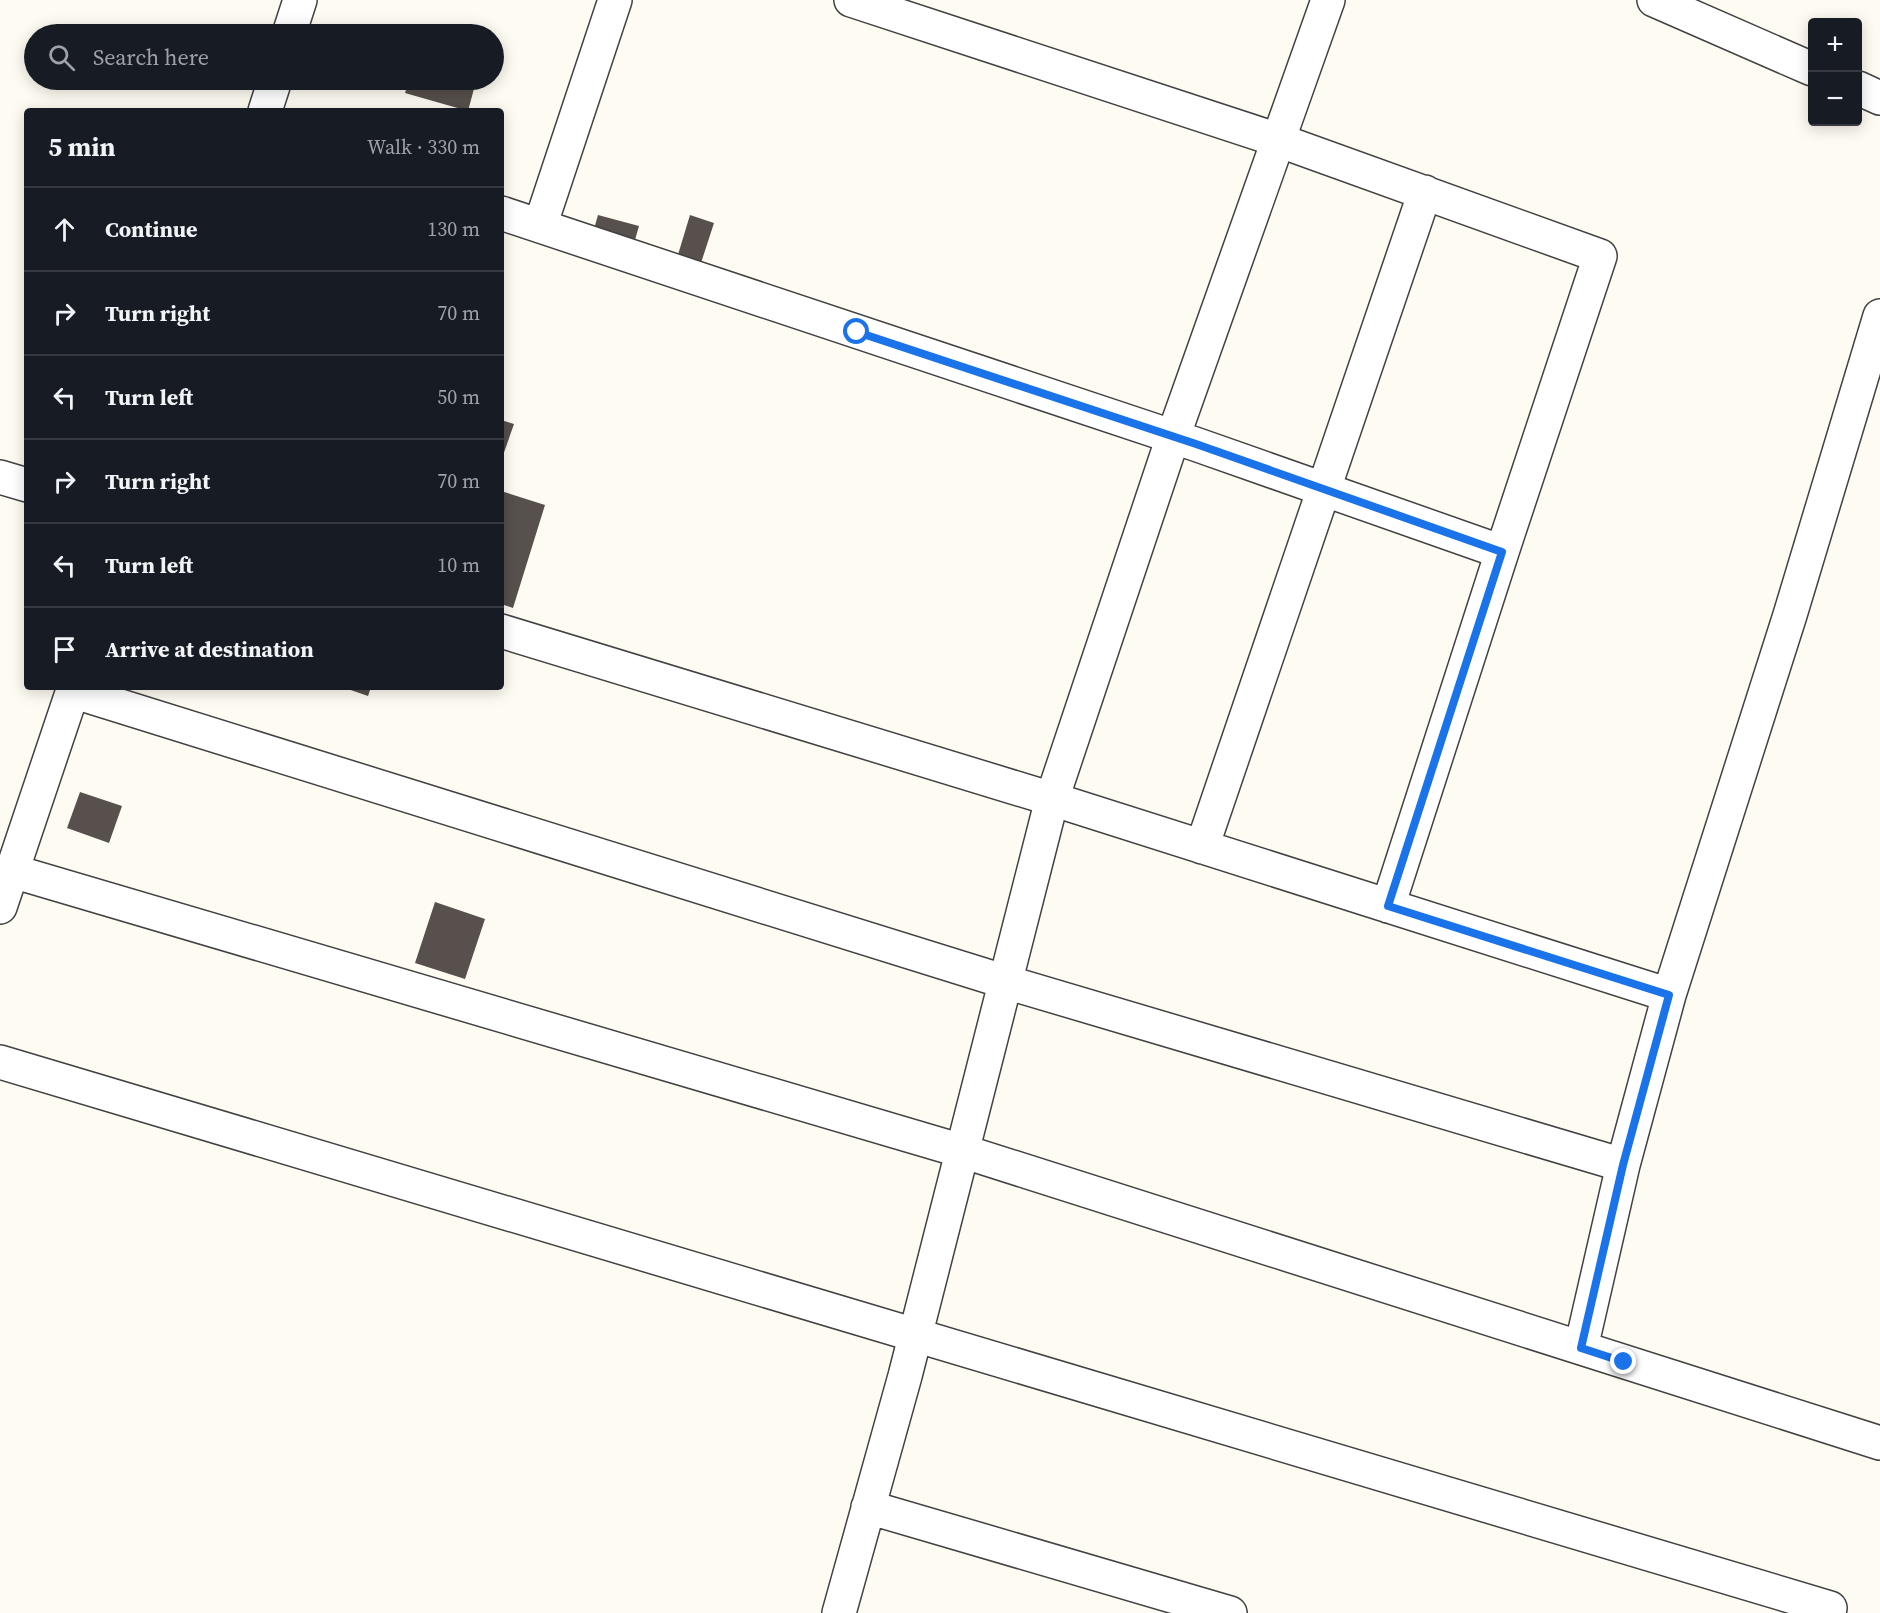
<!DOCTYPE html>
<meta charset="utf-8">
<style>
body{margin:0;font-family:"Source Serif 4",serif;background:#242831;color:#f1f3f6}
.controls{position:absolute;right:18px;top:18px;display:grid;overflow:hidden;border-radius:6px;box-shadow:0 3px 15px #0003}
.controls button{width:54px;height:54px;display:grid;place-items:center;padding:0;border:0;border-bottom:2px solid #363941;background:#171b24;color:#f1f3f6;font:30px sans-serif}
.stop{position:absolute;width:18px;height:18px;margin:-14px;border:4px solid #1a73e8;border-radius:50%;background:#fff}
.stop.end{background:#1a73e8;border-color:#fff;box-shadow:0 2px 6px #0008}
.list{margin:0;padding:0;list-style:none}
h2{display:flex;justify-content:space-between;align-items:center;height:78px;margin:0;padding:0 24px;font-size:26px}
h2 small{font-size:20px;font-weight:400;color:#9ea1a6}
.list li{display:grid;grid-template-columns:39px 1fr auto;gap:18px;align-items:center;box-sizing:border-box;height:84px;padding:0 24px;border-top:2px solid #363941}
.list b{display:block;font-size:22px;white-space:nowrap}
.list em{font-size:20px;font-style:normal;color:#9ea1a6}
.icon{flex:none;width:33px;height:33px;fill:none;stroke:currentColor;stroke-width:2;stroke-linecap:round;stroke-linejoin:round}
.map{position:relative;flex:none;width:1880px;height:1613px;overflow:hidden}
.search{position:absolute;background:#171b24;box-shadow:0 3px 15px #0003;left:24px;top:24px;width:480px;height:66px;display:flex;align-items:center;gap:15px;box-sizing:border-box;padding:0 21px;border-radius:33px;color:#9ea1a6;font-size:22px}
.panel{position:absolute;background:#171b24;box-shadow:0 3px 15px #0003;left:24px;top:108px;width:480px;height:582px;border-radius:6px}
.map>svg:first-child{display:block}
.building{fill:#57504c}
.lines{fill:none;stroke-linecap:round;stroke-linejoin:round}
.minor-casing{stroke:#424242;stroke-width:36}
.minor{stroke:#fff;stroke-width:33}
.route{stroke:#1a73e8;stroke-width:8}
</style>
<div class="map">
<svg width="1880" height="1613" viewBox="0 0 1880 1613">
<rect width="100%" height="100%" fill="#fefcf2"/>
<path class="building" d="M409,80h46l20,5 -7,26 -63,-18z
M598,215l41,11 -4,14 -41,-11z
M690,215l24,8 -14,43 -23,-8z
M501,420l13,4 -13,37z
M501,491l44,14 -32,103 -12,-4z
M342,687h29l-3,9z
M80,792l42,14 -13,37 -42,-15z
M435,902l50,17 -20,60 -50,-16z"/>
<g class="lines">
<g class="minor-casing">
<path id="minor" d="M851,0l427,140 322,116 -98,296 -114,354
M1654,0l158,69
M289,34l11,-34
M1858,88l22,10
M265,111l10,-31
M501,213l694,231 307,108
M540,226l75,-226
M0,477l27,8
M501,631l551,168 617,196
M72,691l934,291 617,183
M1202,847l223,-655
M12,871l950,280 918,292
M0,907l74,-220
M0,1062l1830,546
M1581,1348l42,-183 46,-170 121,-380 90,-299
M868,1507l362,106
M839,1613l66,-237 147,-577 121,-362 155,-437"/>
</g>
<use href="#minor" class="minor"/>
</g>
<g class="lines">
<path class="route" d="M857,332l339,112 306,108 -114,354 281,89 -46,170 -42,183 43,14"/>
</g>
</svg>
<div class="controls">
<button>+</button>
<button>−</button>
</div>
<div class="stop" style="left:857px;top:332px"></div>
<div class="stop end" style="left:1624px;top:1362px"></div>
<div class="search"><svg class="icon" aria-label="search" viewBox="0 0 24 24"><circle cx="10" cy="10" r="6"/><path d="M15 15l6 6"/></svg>Search here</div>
<section class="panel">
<h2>5 min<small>Walk · 330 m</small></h2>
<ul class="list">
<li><svg class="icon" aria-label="ahead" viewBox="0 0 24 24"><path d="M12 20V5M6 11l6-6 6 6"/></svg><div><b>Continue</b></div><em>130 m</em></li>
<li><svg class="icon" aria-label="right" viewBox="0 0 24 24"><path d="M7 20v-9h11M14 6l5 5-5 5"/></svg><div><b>Turn right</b></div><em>70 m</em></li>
<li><svg class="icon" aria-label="left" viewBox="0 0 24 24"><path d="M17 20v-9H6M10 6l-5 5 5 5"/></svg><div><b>Turn left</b></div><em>50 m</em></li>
<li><svg class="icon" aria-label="right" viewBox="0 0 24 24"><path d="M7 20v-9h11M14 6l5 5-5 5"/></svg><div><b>Turn right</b></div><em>70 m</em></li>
<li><svg class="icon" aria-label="left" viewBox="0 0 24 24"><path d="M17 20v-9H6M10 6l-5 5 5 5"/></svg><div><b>Turn left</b></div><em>10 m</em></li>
<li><svg class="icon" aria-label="arrive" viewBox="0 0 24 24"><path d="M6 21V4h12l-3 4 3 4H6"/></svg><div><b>Arrive at destination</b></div></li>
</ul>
</section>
</div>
